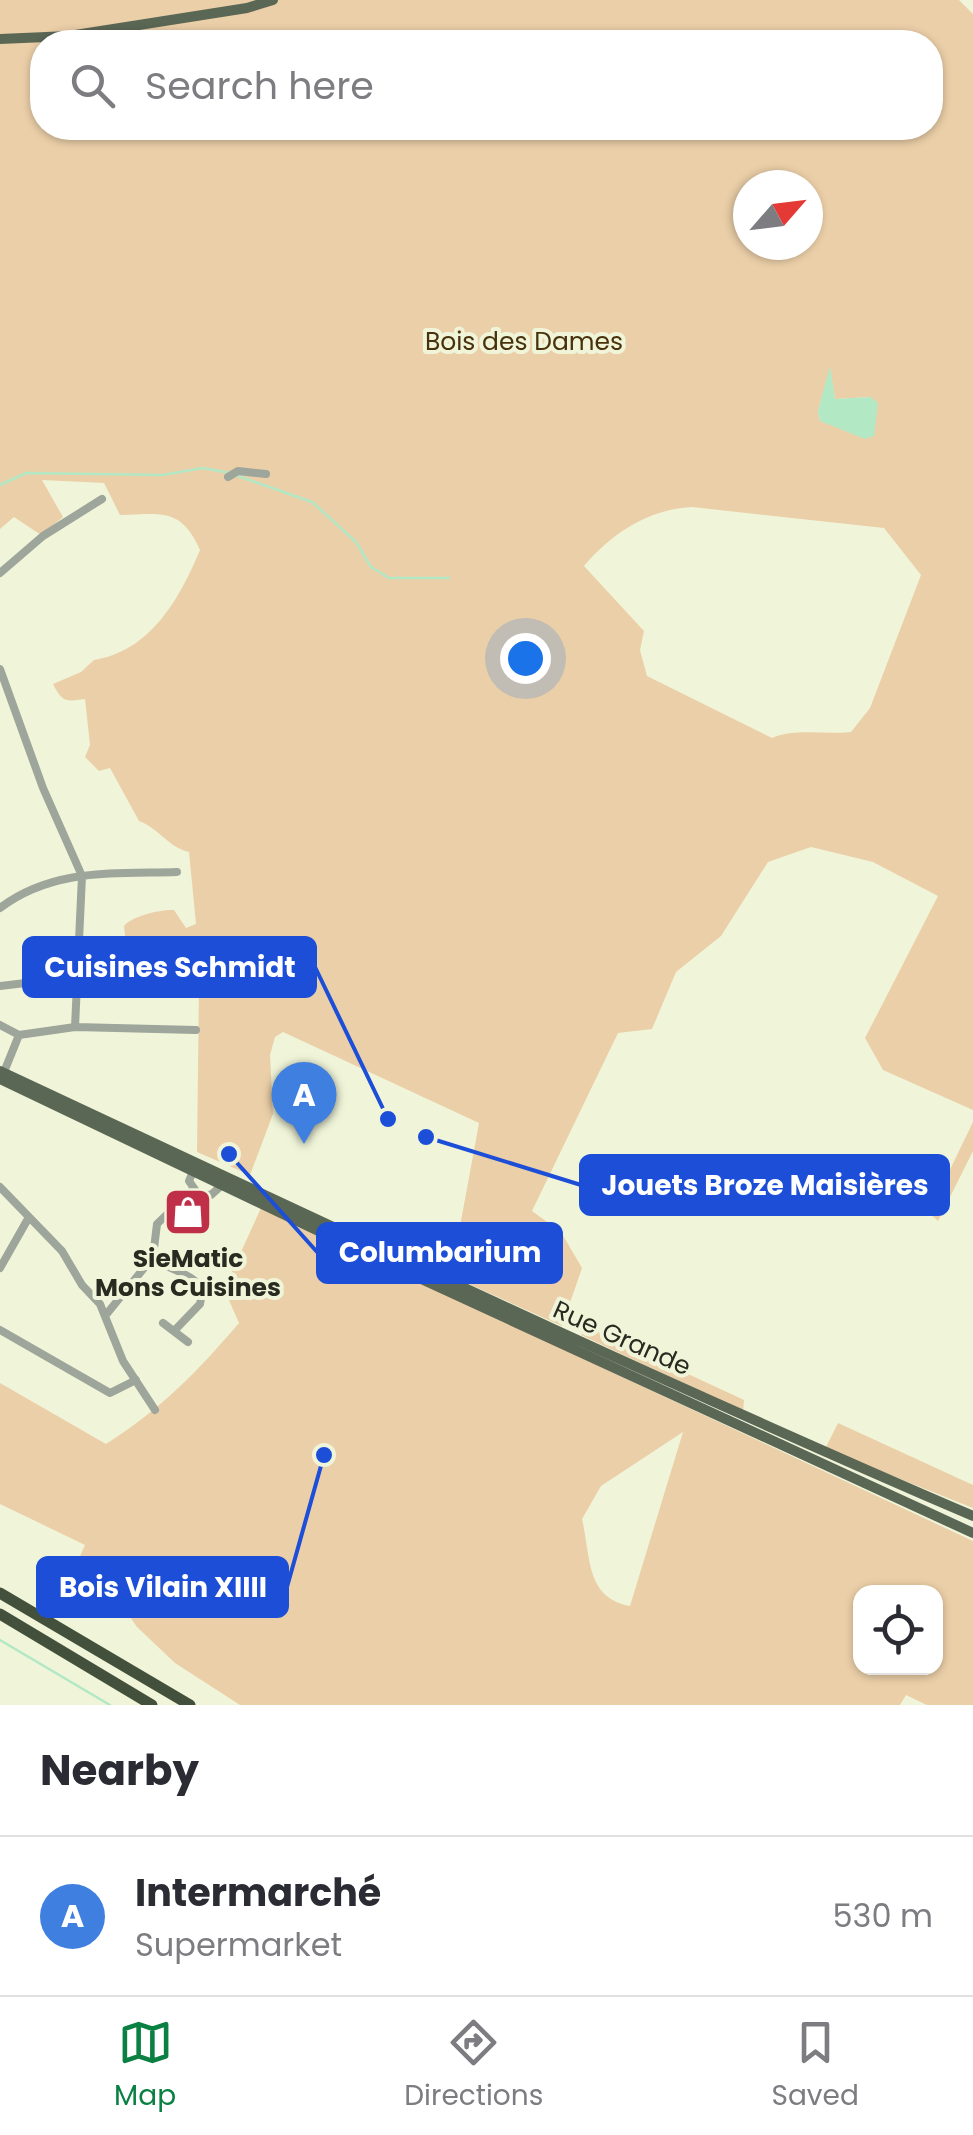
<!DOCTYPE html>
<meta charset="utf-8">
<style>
body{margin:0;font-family:Poppins,sans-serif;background:#f2f2f3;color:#2b2b33}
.controls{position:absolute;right:30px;bottom:30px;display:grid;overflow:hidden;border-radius:20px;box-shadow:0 2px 8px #0004}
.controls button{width:90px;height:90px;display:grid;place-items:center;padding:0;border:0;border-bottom:2px solid #e1e1e2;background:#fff;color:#2b2b33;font:50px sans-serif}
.compass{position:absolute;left:733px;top:170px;width:90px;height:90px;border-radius:50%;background:#fff;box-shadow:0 2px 8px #0004;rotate:62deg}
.you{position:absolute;left:525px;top:658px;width:35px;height:35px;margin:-25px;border:8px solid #fff;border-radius:50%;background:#1a73e8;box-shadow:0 0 0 15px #1a73e833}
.badge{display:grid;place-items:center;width:65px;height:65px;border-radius:50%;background:#0b8043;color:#fff;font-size:32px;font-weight:700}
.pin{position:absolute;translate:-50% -82px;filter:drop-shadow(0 2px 5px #0008)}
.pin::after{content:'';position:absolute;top:52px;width:35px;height:30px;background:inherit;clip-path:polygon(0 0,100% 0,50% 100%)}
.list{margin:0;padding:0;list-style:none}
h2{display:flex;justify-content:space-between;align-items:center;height:130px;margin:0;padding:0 40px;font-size:42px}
h2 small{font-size:32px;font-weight:400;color:#7c7c81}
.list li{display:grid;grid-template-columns:65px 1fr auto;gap:30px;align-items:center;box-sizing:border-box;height:160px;padding:0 40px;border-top:2px solid #e1e1e2}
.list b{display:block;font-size:38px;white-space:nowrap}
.list p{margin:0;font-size:32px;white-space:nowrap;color:#7c7c81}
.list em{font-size:32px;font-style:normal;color:#7c7c81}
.icon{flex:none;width:55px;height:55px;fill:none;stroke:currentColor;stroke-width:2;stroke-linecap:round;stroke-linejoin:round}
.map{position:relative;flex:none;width:973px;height:1705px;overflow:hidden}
.search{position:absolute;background:#fff;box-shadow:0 2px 8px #0004;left:30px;right:30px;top:30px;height:110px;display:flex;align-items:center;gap:25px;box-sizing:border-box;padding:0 35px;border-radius:40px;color:#7c7c81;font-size:38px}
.sheet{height:290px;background:#fff}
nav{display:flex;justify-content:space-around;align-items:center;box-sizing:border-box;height:140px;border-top:2px solid #e1e1e2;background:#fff;font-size:28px;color:#7c7c81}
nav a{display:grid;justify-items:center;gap:5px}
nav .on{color:#0b8043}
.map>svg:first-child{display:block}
.green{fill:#ebcfa8;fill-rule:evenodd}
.water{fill:#b3e8c5}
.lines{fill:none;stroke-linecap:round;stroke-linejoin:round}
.stream{stroke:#b3e8c5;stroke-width:2.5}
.minor{stroke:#9ea59b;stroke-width:8}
.major{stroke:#5b6755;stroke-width:10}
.highway{stroke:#43513c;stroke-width:11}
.labels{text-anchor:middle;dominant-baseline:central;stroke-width:8;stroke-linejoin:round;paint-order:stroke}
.park-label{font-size:25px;fill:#49320b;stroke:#f0f5d9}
.poi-label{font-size:25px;font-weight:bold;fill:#292a20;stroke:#f0f5d9}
.street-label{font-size:25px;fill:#292a20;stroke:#f0f5d9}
.leader{fill:none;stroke:#1d4ed8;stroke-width:4}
.callout-dot{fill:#1d4ed8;stroke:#f0f5d9;stroke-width:4}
.callout{fill:#1d4ed8;stroke:#1d4ed8;stroke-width:4}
.callout-label{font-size:28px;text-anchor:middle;font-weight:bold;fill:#fff}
</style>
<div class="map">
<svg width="973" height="1705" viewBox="0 0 973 1705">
<rect width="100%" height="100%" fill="#f0f5d9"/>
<path class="green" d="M0,0h959l14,14v1096l-90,-40 -18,-32 73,-142 -65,-34 -62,-15 -43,15 -47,74 -45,36 -24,57 -34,4 -86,178 29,21 21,36 -20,58 -102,-46 6,-18 -5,-41 18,-98 -196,-91 -8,5 -5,18 3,59 -23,61 -53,-23 2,-166 -68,2 -7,-62c7,-10 38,-17 50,-16l12,18 10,-4 -7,-72c-20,-4 -29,-23 -50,-31l-29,-53 -11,3 -14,-14 5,-12 -5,-46c-19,3 -23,3 -32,-15l28,-12 13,-12c56,-9 85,-60 106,-110 -19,-43 -39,-36 -80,-35l-16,-32 -62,-3 21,37 -22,18 -27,-18 -14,12zM42,42h888v86h-888zM748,185h60v60h-60zM830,369l5,30 36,-2 -30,31 -21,-7 -2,-10zM692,507l192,21 37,47 -51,133 -19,24c-27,3 -55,-4 -79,6l-125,-62 -7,-26 4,-19 -60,-65c28,-33 65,-57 108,-59z
M973,1122v29l-35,70 -9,-8z
M261,1208l712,333v164h-46l-21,-10 -6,10h-660l-65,-42 -38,-36 -29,-42 -15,-6 -16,-16 8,-18 -85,-41v-121l106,61c54,-34 92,-73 133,-121l-15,-34zM683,1432l-53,174c-44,-8 -39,-48 -48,-87l19,-33zM860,1592h76v76h-76z
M587,1327l157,73 -1,11 -162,-76z
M838,1423l135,62v23l-148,-59z"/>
<path class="water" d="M830,366l5,33 36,-2 7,6 -4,33 -9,3 -45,-18 -2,-10z"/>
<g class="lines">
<path class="stream" d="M238,476l74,26 44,40 15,25 18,11h60
M0,485l26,-12 137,2 39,-7 29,5
M0,1640l110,65"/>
<path class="minor" d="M228,477l10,-6 28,3
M0,573l43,-37 59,-37
M0,669l43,119 39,88 -7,151
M0,908c53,-40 113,-34 177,-36
M0,986l76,-9
M0,1025l19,10
M4,1072l15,-37 56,-8 121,3
M194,1169l-5,12 9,13 13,1 11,-10
M0,1187l62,64 20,34 18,19 23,57 32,49
M153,1257c17,17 55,15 47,47l-26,27
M0,1268l29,-51
M105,1316l48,-59 4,-33 35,-34
M163,1323l25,19
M0,1330l110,63 26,-13"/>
<path class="major" d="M0,39l69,-3 178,-28 26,-8
M0,1071c323,151 645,304 973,445
M0,1079l354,169 619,285"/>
<path class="highway" d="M0,1593l190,112
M0,1614l152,91"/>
</g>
<defs>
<g id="shop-square" transform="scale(2.5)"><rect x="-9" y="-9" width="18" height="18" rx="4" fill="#bf2f47" stroke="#f0f5d9"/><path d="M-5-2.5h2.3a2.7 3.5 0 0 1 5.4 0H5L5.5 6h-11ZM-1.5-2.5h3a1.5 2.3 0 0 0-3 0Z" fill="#fff"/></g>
</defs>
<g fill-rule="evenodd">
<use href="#shop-square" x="188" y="1212"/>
</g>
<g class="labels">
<g class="park-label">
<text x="524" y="341">Bois des Dames</text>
</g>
<g class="poi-label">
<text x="188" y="1258">SieMatic<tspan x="188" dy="29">Mons Cuisines</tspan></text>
</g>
<g class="street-label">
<text transform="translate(622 1338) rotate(24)">Rue Grande</text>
</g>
</g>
<path class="leader" d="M388 1119L315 967M426 1137L581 1185M229 1154L318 1253M324 1455L287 1587"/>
<g class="callout-dot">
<circle cx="388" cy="1119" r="10"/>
<circle cx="426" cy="1137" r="10"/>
<circle cx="229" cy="1154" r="10"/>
<circle cx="324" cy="1455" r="10"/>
</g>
<g class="callout">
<rect x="24" y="938" width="291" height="58" rx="10"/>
<rect x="581" y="1156" width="367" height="58" rx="10"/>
<rect x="318" y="1224" width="243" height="58" rx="10"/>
<rect x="38" y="1558" width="249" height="58" rx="10"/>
</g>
<g class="callout-label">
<text x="170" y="977">Cuisines Schmidt</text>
<text x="765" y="1195">Jouets Broze Maisières</text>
<text x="440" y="1262">Columbarium</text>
<text x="163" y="1597">Bois Vilain XIIII</text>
</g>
</svg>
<div class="controls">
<button><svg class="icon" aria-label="locate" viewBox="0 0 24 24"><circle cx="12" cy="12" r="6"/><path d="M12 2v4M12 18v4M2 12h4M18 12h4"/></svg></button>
</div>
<svg class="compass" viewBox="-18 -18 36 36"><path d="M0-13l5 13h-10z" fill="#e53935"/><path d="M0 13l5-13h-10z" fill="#7c7c81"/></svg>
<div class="you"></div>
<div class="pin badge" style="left:304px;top:1144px;background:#3f7fe0">A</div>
<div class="search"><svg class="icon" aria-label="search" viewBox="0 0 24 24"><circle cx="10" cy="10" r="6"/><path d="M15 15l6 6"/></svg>Search here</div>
</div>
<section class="sheet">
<h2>Nearby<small></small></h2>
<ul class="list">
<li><span class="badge" style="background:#3f7fe0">A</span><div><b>Intermarché</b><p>Supermarket</p></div><em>530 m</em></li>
</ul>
</section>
<nav>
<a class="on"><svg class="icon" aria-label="map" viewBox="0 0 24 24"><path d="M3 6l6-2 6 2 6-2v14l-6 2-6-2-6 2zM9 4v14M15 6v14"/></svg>Map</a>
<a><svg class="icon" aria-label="directions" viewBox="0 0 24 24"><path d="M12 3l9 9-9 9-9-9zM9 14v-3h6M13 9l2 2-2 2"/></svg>Directions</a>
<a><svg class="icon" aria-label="saved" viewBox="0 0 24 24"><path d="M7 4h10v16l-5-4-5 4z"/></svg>Saved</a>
</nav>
